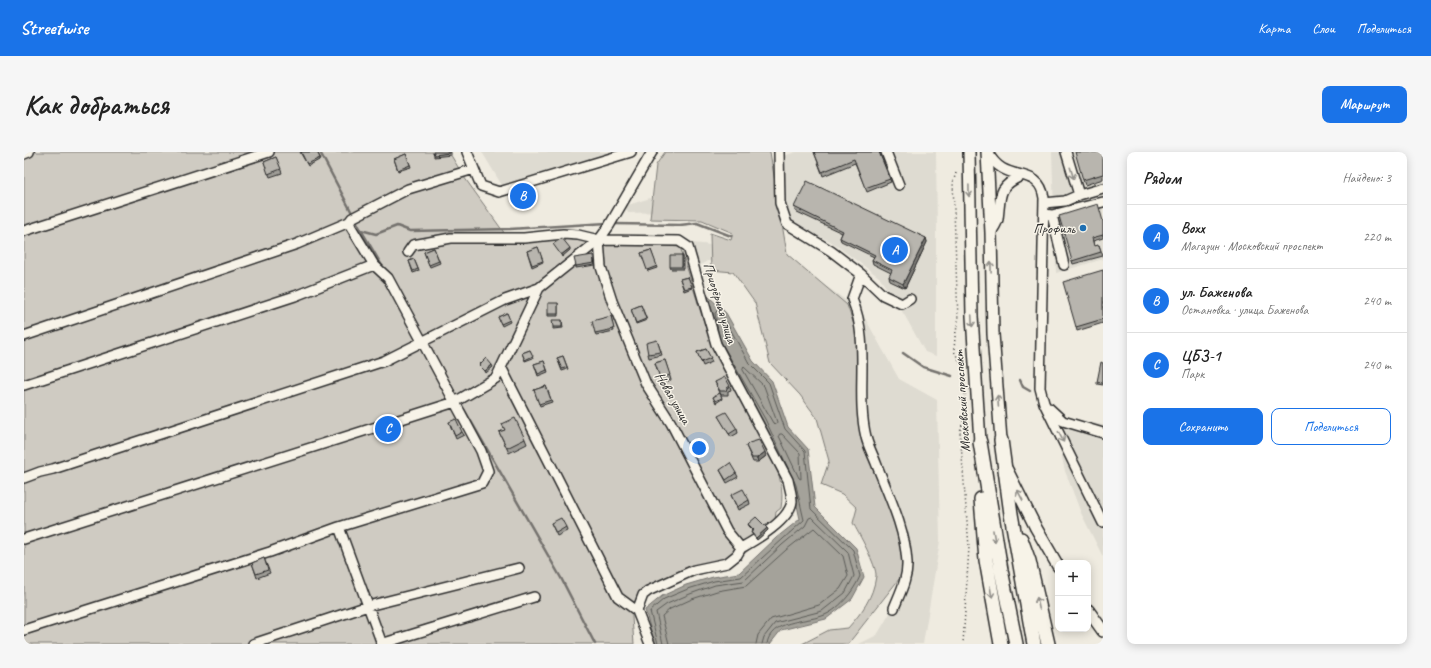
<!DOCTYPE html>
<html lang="ru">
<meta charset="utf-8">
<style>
body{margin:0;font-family:Caveat,sans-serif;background:#f6f6f6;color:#222}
.controls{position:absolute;right:12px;bottom:12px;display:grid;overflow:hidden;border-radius:8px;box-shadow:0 2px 10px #0003}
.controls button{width:36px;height:36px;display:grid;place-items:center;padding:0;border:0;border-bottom:1px solid #e0e0e0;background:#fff;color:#222;font:20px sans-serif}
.you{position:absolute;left:675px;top:296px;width:14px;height:14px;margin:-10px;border:3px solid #fff;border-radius:50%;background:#1a73e8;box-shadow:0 0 0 6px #1a73e833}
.badge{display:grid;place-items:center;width:26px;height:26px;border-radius:50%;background:#1a73e8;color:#fff;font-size:13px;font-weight:700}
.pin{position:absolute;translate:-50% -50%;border:2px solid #fff;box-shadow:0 1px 4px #0006}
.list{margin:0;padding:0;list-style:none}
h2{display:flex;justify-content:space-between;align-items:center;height:52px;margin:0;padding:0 16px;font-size:17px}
h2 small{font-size:13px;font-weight:400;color:#767676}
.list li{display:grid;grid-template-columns:26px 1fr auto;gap:12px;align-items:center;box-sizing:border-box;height:64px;padding:0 16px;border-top:1px solid #e0e0e0}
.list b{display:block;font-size:15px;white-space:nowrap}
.list p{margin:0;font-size:13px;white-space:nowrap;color:#767676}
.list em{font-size:13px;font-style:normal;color:#767676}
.actions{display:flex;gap:8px;padding:12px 16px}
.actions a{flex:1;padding:9px 0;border:1px solid #1a73e8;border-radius:8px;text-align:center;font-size:14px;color:#1a73e8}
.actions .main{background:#1a73e8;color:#fff}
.map{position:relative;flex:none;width:1079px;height:492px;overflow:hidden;border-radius:8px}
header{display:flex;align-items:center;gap:24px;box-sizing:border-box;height:56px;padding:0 20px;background:#1a73e8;color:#fff}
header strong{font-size:19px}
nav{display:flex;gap:22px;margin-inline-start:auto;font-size:14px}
.intro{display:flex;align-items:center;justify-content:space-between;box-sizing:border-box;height:96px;padding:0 24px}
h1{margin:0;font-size:28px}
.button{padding:10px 18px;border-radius:8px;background:#1a73e8;color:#fff;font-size:14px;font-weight:700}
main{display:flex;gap:24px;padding:0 24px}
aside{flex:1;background:#fff;border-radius:8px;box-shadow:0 2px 10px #0003}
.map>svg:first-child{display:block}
.built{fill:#dedbd1}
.green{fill:#cfcbc2;stroke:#7d7b76}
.water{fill:#a4a29a;stroke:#74726e}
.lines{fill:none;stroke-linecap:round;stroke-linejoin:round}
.shore{stroke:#5b5b57;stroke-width:1}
.stream{stroke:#74726e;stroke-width:2.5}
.minor-casing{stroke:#2b2b2b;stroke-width:12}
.major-casing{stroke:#2b2b2b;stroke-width:14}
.highway-casing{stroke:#2b2b2b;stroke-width:16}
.path{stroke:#2b2b2b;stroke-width:1.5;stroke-dasharray:1 3;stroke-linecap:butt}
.minor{stroke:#f7f3e8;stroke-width:9}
.major{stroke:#f7f3e8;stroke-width:11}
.highway{stroke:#f7f3e8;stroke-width:13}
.wall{fill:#9e9c96;stroke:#2b2b2b}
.shaded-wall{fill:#817f7a;stroke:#2b2b2b}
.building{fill:#b8b5ae;stroke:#2b2b2b}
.oneway{stroke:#918f8a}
.poi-dot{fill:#1f6fb2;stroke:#f7f3e8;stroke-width:1.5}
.labels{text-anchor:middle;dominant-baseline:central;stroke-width:3;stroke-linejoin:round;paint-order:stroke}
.poi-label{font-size:14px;fill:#2b2b2b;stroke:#f7f3e8;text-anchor:end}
.street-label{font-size:14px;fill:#2b2b2b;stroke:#f7f3e8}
</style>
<header>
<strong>Streetwise</strong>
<nav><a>Карта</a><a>Слои</a><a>Поделиться</a></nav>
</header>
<div class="intro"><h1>Как добраться</h1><a class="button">Маршрут</a></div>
<main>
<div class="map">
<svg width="1079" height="492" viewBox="0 0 1079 492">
<rect width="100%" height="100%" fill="#efebe0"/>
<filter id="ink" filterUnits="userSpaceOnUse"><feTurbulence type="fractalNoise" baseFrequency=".025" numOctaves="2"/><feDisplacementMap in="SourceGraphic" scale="8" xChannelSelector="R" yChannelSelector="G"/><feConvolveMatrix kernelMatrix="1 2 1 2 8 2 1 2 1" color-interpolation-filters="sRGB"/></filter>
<g filter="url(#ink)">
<path class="built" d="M458,0h136l-115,35z
M772,0h140l1,80h-1v124l-11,-4 -20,-36 -26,-39 -49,-36 -43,-18 -87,-12 -72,2 -3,-7z
M1028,0h51v107l-47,14z
M661,90l94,11 82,58 38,68 38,21 3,141 -17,103h-64l18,-9 25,-42 -10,-53 -161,-280 -24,1 -14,9z
M1028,262l51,11v132l-22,-44 -16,-42z"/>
<path class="green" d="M0,0h425l15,25 41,57 175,13c12,34 21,71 35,104 10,21 21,42 32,62 17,30 40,60 34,95l-5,4 -2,15 -41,37 -60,19 -42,21 3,40h-610z
M641,0h105l17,102 60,51 10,28 2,95 25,64 16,48 3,34 -55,70h-46l27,-14 19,-2c14,-16 25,-30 28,-52 1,-10 -18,-44 -23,-53l4,-15 -15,-14 -21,-9 8,-24 -12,-43 -17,-23 -30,-32 -15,-60 -22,-31 -22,-2 -1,-37 21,7 2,-7 -31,-13 -52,-1 6,-54z"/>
<path class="water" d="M684,144l18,17 27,48 19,20 16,46 20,22 7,58 41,41 8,29 -12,22 -26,20 -45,11 -11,14h-115l-10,-34 17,-14 24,-11 27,-8 26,-4 37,-35 24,-19 -7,-32 -31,-66 -47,-82z"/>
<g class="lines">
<path class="shore" d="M694,180l-3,-19 2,-2 6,5 26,47 20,20 16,46 20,22 6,58 42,41 7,26c-6,15 -22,35 -38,40 -17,6 -52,4 -55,28
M720,215l20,19 13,36 -1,2 -3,-1 -30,-53z
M756,282h2l18,19 1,26 -2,-1 -20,-42z
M634,492l-8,-33 14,-12 24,-10 26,-8 27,-4 63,-57 -8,-35 -31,-66 -45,-79
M639,492l-7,-32 11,-8 23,-10 25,-9 29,-4 38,-36 23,-19 4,-8 3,-1 36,35 6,24 -9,17 -23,18 -47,12 -11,14 -2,7
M645,492l-7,-28 8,-7 22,-10 25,-8 29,-5 40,-36 28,-22 29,28 5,20 -8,13 -21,16 -48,14 -13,16 -2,9"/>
<path class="stream" d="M296,0l41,78 24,41
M590,72l66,1 17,-2 34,13
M337,78l15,4 21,-8 13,5 100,-2 97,-6
M879,201l20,14 29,9
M996,228l3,7 7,4
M440,257l97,169 34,66"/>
<g class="minor-casing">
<path id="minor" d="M443,0l14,34 18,6 132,-40
M755,0l1,51 7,21 44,27 30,23 -9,25c19,46 3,92 14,138 2,9 7,18 10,26 12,31 29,65 31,99 1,16 -7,31 -13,46
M862,0l13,33
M964,0c16,34 51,11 56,46l-4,190 4,15 59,120
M1042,0l13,43
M0,2l5,-2
M1020,51l21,-2 14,-6 24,-7
M1020,62l8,1 51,-13
M1028,63l12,50
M0,79l245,-79
M967,81c2,-4 6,-9 7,-14 3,-23 -1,-32 23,-43
M575,88l2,27 11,34 34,83 25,39 56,108 14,17 -4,7 -10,8 -33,7 -46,21 -5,4 -6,16
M384,100l5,-7 38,-7h73l39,-4 15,1 21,5 80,1 9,6 28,97 72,136c1,6 4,15 4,21 -2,19 -35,38 -51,47
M837,122l22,21 19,9 8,-5
M0,184l273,-92 52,-22
M477,215l117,230 19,14 13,33
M0,233l271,-89 79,-31
M1025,256l14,13 40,12
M0,326l16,-6 13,-3 331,-108 121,-61 34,-12
M0,387l431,-137 41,-24 43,-90 60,-48 10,-14 43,-74
M0,478l246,-78 69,-25
M229,492l115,-38 151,-38
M357,492l153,-47
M358,492l-43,-117 143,-44 6,-12 -7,-20 -93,-173 -14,-13 -23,-38 -2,-5 3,-4 56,-29 66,-20"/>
</g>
<g class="major-casing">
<path id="major" d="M945,0l3,164 8,126
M963,0l4,81 2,101 8,106
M983,318l29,58 22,38
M1064,458l15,21"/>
</g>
<g class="highway-casing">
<path id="highway" d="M977,288l10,74 23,130
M956,290l21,128 15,74
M957,347l5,61 15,84
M997,387l8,22 19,83"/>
</g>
<path class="path" d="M932,21l-3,9 5,139 -3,16 -1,14 10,19 2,43 -6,18 9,116 -6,97"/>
<use href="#minor" class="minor"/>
<use href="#major" class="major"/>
<use href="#highway" class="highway"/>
</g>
<path class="wall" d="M276,0h17l4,7 -13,7z
M427,0v3l-17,2v-2z
M790,0h65l12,30 -24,10 -12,-29 -32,13z
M1079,0v27l-18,6 -2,-5z
M382,2l5,13 -13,4 -4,-12z
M252,5l6,16 -12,4 -6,-15z
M770,55l132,31 1,4 -22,46 -15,-7 -1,-4 2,-4 -18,-9 -1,-4 2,-3 -33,-16 -1,-3 2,-5 -47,-22z
M1079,68v18l-10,3 1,5 5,-1 4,11 -30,8 -1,-3z
M514,95l5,15 -11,5 -5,-16z
M410,96l6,15 -10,4 -6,-15z
M627,98l6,18 -9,3 -7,-18z
M569,103l2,10 -19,3v-2z
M658,103l1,2v12h-12l-1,-2z
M390,107l5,12 -6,2 -4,-12z
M1079,118v53l-26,8 -1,-4z
M664,125l4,11 -8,3 -4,-12z
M534,151v13h-10v-2z
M617,153l6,15 -11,4 -5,-15z
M483,161l3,9 -8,4 -4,-9z
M587,164l3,15 -18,4 -1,-2z
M538,168l1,8 -10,1v-2z
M633,188l5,15 -13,3 -1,-4z
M682,197l6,13 -9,4 -6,-14z
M506,198l3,8 -8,3 -3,-8z
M539,204l5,13 -6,2 -5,-13z
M641,208l6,20 -9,3 -7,-20z
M520,209l4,11 -10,4 -4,-12z
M1079,211v22l-6,-1v-2z
M691,230l15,4 1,4 -3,1v4h-7z
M522,234l6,16 -12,4 -6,-16z
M696,241l2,6 -6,4 -3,-6z
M694,264l19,13 1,4 -7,4 -11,-18z
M425,270l13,10 2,3 -8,4z
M478,272l23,15 2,5 -18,9 -10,-21 6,-2z
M722,294l20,10 -8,6h-5z
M696,318l16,3 2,4 -11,6z
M707,343l18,5 1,4 -12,6z
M527,371l15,4 1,4 -10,5z
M724,372l19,4 1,2 -11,10 -5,-6 -1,-2 2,-2 -4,-4z
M240,406l6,15 -13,5 -5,-15z"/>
<path class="shaded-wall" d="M902,86l1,4 -22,46 -2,-4z
M546,96v2l-8,7 -1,-2z
M468,213l1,2 -7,6 -1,-2z
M741,300l1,4 -8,6 -1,-4z
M743,376l1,2 -11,10 -1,-2z"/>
<path class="building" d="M277,0h16l3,6 -13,6z
M409,0h17v1l-16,2z
M790,0h65l11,27 -25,9 -11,-29 -32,13z
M1051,0h28v22l-20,6z
M382,2l4,11 -12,5 -4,-11z
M252,5l5,12 -13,5 -4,-12z
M783,29l119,57 -23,46 -14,-7 3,-7 -20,-10 3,-5 -35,-17 3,-7 -49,-24z
M1074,52l5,17v14l-11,3 2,8 5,-1 2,7 -29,9 -13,-45z
M538,86l8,10 -9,7 -8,-11z
M514,95l5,14 -11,4 -5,-14z
M410,96l5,13 -10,4 -5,-13z
M627,98l6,16 -10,4 -6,-17z
M569,103l1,8 -18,3 -2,-8z
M646,103h12v12h-12z
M390,107l4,10 -5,2 -4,-10z
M1079,118v49l-27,8 -13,-45z
M664,125l4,10 -8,2 -4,-10z
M524,151h10v11h-10z
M617,153l5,14 -10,4 -5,-14z
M483,161l3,7 -9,4 -3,-7z
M587,164l3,13 -19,4 -3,-12z
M528,168h10v7h-9z
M633,188l4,12 -13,2 -2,-11z
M682,197l5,9 -10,4 -4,-10z
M506,198l3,6 -8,4 -3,-7z
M539,204l4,11 -5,2 -5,-11z
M462,206l6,7 -7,6 -6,-6z
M641,208l5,15 -10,3 -5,-15z
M520,209l3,9 -9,4 -4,-10z
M1077,210l2,1v20l-6,-1z
M701,225l5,9 -3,2 -1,3h-6l-5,-9z
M522,234l5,14 -12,4 -5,-14z
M696,241l2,5 -7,3 -2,-4z
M702,260l11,17 -8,5 -11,-18z
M491,266l10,21 -18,9 -8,-16 6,-2 -3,-6z
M432,267l6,13 -7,4 -6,-14z
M735,288l6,12 -8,6h-5l-6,-12 3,-3z
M706,311l6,10 -10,7 -6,-10z
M719,337l6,11 -12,7 -6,-12z
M732,365l11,11 -11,10 -5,-6 3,-2 -6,-6z
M537,366l5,9 -10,6 -5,-10z
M240,406l4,12 -12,4 -4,-11z"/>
<defs><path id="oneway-shaft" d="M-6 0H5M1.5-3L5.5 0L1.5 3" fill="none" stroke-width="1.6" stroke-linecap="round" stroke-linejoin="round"/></defs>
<g class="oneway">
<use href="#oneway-shaft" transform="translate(1048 21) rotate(73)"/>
<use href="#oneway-shaft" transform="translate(945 39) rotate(89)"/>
<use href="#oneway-shaft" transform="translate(967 115) rotate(-91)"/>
<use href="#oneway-shaft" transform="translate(948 169) rotate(87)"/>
<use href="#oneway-shaft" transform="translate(974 249) rotate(-94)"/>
<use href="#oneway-shaft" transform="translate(1037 285) rotate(63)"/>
<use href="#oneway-shaft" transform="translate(996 343) rotate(-118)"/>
<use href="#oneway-shaft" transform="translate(970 384) rotate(80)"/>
<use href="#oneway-shaft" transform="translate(967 440) rotate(81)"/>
<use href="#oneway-shaft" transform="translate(1014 451) rotate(-102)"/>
</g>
</g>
<circle class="poi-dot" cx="1059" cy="76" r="4"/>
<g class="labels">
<g class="poi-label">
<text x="1051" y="76">Профиль</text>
</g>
<g class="street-label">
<text transform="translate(696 151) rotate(73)">Приозёрная улица</text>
<text transform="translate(649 246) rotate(60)">Новая улица</text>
<text transform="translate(938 249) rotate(-94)">Московский проспект</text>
</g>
</g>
</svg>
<div class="controls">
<button>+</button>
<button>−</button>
</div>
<div class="you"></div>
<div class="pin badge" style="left:871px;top:98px">A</div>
<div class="pin badge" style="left:499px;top:44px">B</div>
<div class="pin badge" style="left:364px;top:277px">C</div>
</div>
<aside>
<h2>Рядом<small>Найдено: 3</small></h2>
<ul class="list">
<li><span class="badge">A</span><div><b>Boxx</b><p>Магазин · Московский проспект</p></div><em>220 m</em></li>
<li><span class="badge">B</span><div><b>ул. Баженова</b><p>Остановка · улица Баженова</p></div><em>240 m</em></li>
<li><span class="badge">C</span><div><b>ЦБЗ-1</b><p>Парк</p></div><em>240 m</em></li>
</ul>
<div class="actions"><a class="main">Сохранить</a><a>Поделиться</a></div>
</aside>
</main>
